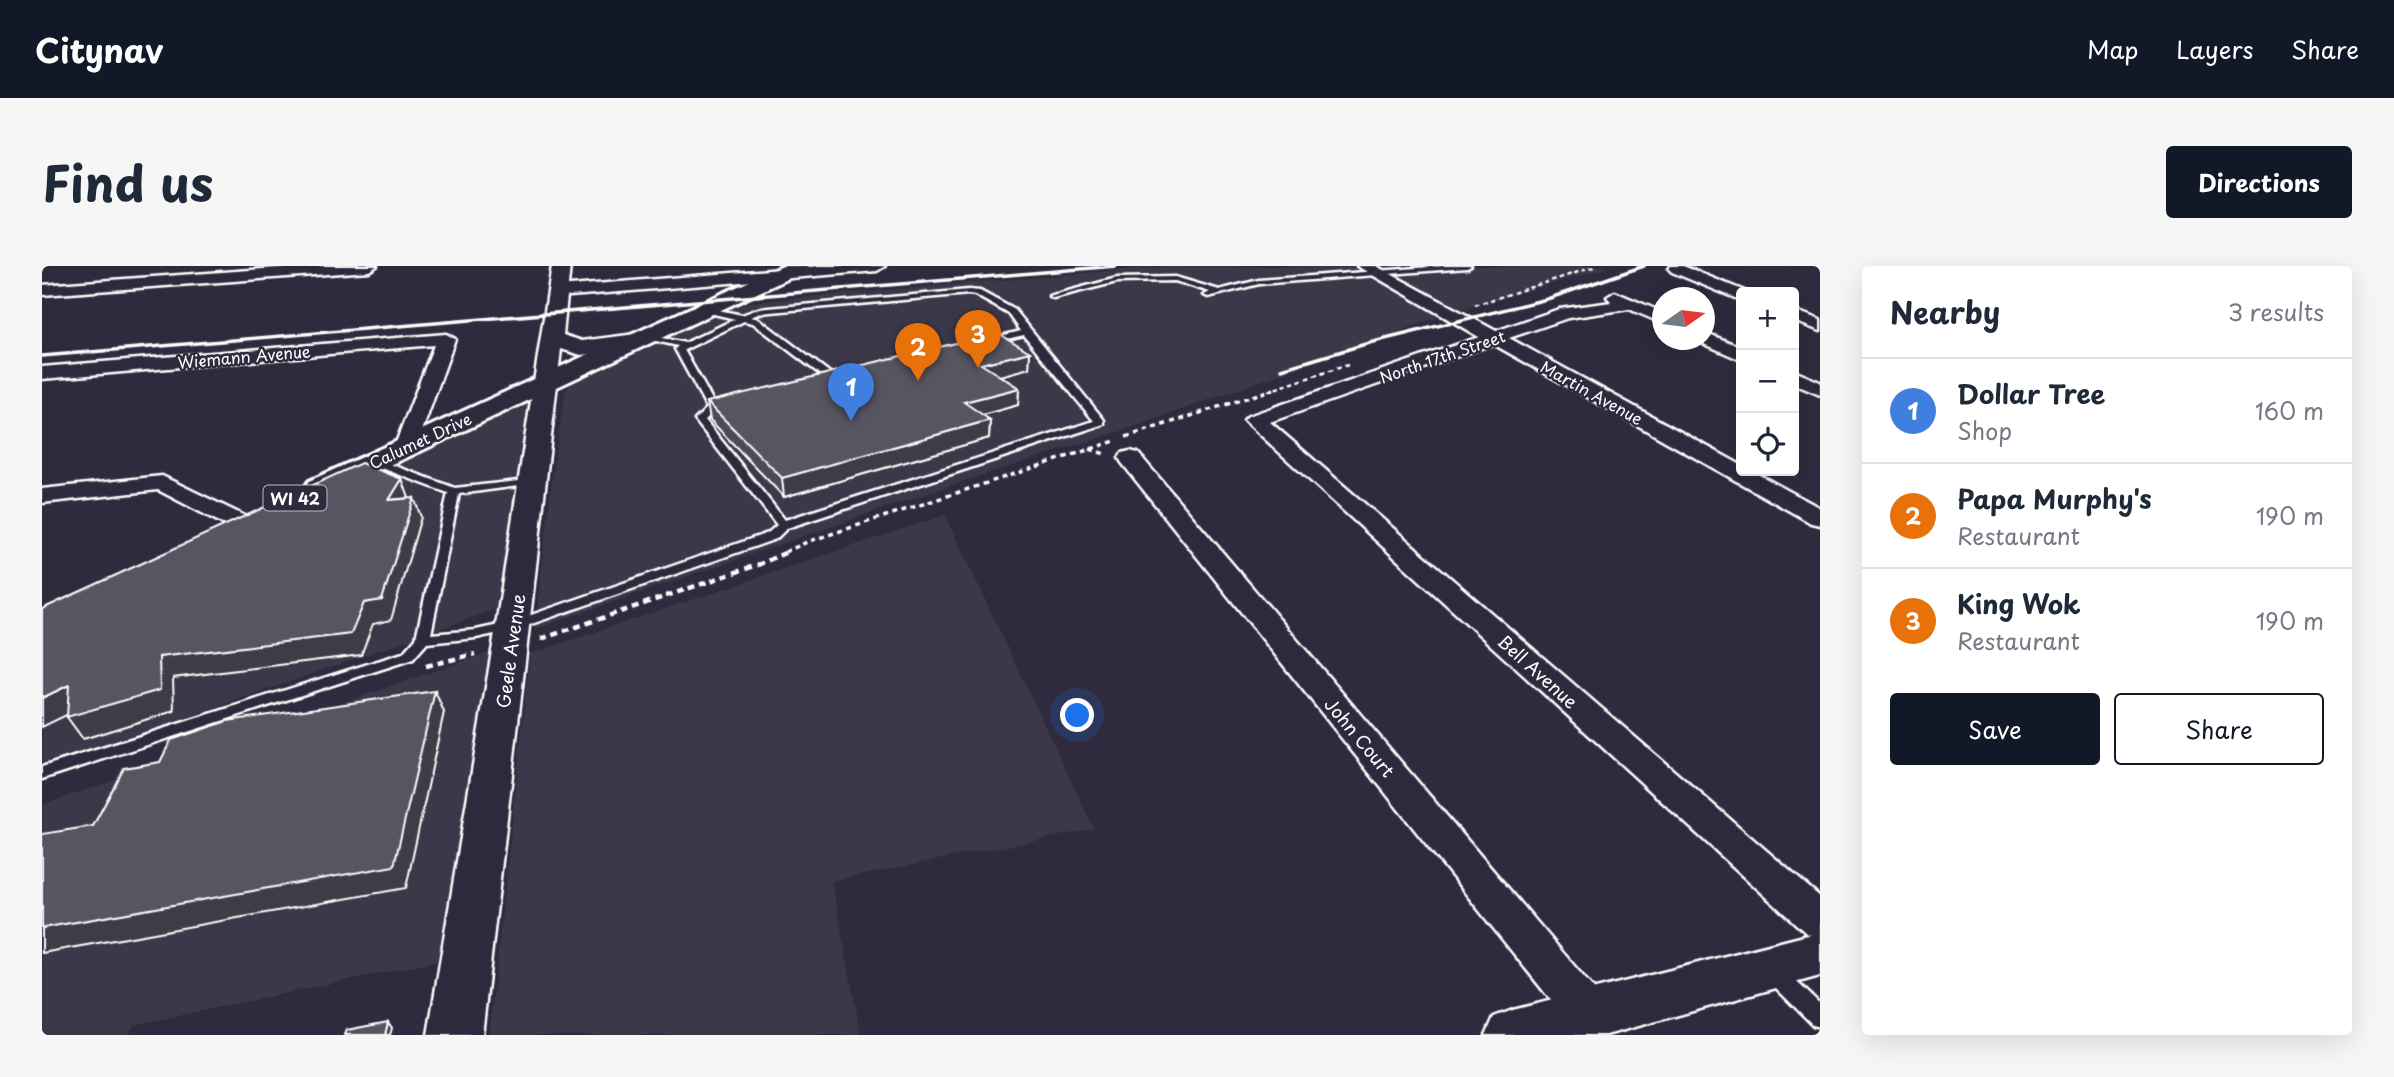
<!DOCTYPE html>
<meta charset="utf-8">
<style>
body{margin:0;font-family:"Playpen Sans",sans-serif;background:#f6f6f7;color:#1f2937}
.controls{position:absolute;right:21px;top:21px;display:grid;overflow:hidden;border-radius:7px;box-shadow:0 7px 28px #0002}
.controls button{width:63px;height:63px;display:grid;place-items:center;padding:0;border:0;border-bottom:2px solid #e0e1e3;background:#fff;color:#1f2937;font:35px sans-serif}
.compass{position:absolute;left:1610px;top:21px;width:63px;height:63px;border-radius:50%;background:#fff;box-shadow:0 7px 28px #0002;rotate:76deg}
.you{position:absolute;left:1036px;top:450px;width:24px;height:24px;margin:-18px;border:5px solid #fff;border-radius:50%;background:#1a73e8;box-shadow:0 0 0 10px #1a73e833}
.badge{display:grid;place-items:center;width:46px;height:46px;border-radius:50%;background:#111827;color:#fff;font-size:23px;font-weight:700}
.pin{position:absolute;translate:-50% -58px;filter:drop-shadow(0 2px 4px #0008)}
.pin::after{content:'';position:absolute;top:37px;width:24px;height:21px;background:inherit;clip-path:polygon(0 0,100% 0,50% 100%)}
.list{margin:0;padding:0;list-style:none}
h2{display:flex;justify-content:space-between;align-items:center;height:91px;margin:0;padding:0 28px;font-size:30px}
h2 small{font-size:23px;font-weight:400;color:#747a83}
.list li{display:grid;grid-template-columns:46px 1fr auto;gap:21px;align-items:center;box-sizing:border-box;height:105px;padding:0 28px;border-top:2px solid #e0e1e3}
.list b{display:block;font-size:26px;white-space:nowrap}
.list p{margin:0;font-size:23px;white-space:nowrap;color:#747a83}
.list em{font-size:23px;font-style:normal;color:#747a83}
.actions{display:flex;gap:14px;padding:21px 28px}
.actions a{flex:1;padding:16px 0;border:2px solid #111827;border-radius:7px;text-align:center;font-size:24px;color:#111827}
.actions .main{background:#111827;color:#fff}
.icon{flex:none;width:38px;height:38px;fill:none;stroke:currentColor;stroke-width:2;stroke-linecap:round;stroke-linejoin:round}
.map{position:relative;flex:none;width:1778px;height:769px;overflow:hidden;border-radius:7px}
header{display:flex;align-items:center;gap:42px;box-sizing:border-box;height:98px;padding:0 35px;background:#111827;color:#fff}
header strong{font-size:33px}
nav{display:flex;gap:38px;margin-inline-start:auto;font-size:24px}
.intro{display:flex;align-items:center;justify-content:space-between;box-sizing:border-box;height:168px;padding:0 42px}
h1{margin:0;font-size:49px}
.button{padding:18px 32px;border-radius:7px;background:#111827;color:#fff;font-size:24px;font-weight:700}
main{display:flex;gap:42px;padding:0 42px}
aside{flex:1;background:#fff;border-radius:7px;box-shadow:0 7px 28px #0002}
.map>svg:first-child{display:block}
.built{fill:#3c3749}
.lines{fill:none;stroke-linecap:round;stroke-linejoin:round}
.service-casing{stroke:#fff;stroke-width:5}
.minor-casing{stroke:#fff;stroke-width:5}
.tertiary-casing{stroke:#fff;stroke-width:5}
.primary-casing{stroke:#fff;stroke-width:6}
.path-far2{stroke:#fff;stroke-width:2.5;stroke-dasharray:4.5 3.5;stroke-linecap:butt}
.path-far1{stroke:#fff;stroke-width:3.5;stroke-dasharray:5 4.5;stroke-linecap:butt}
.path{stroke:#fff;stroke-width:4.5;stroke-dasharray:7 5;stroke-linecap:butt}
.service{fill:#2f2a3d;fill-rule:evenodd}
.minor{fill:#2f2a3d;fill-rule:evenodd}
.tertiary{fill:#2f2a3d;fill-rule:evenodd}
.primary{fill:#2f2a3d;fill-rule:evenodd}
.rail{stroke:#fff;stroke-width:3.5}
.wall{fill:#4d4956;stroke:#fff;stroke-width:2}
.shaded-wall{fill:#3e3c46;stroke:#fff;stroke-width:2}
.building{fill:#595564;stroke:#fff;stroke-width:2}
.labels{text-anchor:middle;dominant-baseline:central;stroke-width:5;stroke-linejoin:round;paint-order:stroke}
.far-street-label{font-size:16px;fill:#fff;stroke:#2f2a3d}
.shield{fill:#2f2a3d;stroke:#c1bfc5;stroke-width:2}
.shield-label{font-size:16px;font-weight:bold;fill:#fff}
.street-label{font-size:18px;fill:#fff;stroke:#2f2a3d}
</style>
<header>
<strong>Citynav</strong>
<nav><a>Map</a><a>Layers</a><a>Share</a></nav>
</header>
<div class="intro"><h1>Find us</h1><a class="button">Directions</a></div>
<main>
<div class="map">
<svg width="1778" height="769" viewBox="0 0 1778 769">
<rect width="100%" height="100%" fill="#2f2a3d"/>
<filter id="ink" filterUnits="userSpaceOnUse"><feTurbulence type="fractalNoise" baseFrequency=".0143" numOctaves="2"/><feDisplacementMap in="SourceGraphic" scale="14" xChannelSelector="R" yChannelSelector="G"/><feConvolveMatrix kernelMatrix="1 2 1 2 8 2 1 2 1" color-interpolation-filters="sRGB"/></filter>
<g filter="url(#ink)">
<path class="built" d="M1124,0h448l-164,47 -319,115 -173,55 -423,146 19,-167 12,-73 6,-8 166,-78z
M505,116l-31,220 -474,167v-154z
M903,249l149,314 -262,52 29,154h-372l41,-381z
M469,379l-44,310 -333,70 -5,10h-87v-230z"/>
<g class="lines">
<g class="service-casing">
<path id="service" d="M1401,0h28l-4,2 -208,16 -51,13 -4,-2 6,-3 -35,-11 -58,1 -64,16 -4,-2 68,-18 58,-1 44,13 40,-10z
M927,24l11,1 35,19 89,110v4l-317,104 -11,11 -259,90 -41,9 -49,5 -14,16 -371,120v-12l361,-114 13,-15 32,-145 -77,-29v-4h8l76,28 82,-9 2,2 -6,3 -74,10 -28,140 45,-4 32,-7 260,-90 9,-8 -82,-105 12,-12 -32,-59 3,-3 -35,-8v-4l42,9 50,-24 -34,-8v-4h3l38,8 16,-6zM927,28l6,1 34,19 12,17 -36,9v4l39,-9 70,86 -309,99 -80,-100 10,-9 11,-4 -5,-3 -6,1 -31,-55 60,-29 9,2 76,58 18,-4 -5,-3 -8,2 -75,-57 -8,-2 9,-4z
M1732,698l7,3 39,37v23l-7,-2 -46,-46 -3,-6 3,-6z"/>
</g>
<g class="minor-casing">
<path id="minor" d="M263,0h72l-8,5 -327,24v-10z
M778,0h65l-8,5 -319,26 -8,-5 8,-5z
M1315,0h19l120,65 63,-22 53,-7 -5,-5 8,-5 47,20v11l-33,-14 -61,9 -59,20 232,127v6h11l68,37v17l-9,-2 -318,-179 -223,78 550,475v41l-14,-5 -562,-513 4,-4 231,-79z
M1629,0h12l64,26h-6v8l-6,-2 -63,-26 -3,-3z
M1752,44l26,10v11l-26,-10z
M1662,66l37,15v13l-43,-19 6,-1z
M404,68l9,5 -39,109 -3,5h-16l-3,-5 40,-103 -392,34v-12z
M1752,105l26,11v13l-26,-11z
M1088,185l8,2 466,548 7,14 -7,14 -15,6 -15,-6 -452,-566 -3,-5 3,-5z
M120,210l87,42 3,5 -3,5 -9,2 -9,-2 -73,-38 -116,13v-14z"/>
</g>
<g class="tertiary-casing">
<path id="tertiary" d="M510,0h18l-7,69 19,6 54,-7 8,2 3,5 -3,5 -8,2 -55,7 -20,-6 -79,686h-54l65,-390z
M1778,666v44l-214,59h-120l8,-18 19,-7z"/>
</g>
<g class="primary-casing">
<path id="primary" d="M741,0h26l-3,4 -475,223 -11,3 -11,-3 -4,-6 4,-6z"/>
</g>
<path class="path-far2" d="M1433,39l122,-39
M1226,125l80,-26"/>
<path class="path-far1" d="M1084,171l148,-48
M1048,183l18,6
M743,286l22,-10 308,-101"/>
<path class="path" d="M499,373l219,-75 29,-13
M384,400l49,-12"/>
<use href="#service" class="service"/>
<use href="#minor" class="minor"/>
<use href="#tertiary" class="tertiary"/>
<use href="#primary" class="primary"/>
<path class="rail" d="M0,90l1074,-90
M1240,103l87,-26 178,-44 97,-33"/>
</g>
<path class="wall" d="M988,86l-1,16 -29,8 19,12 -1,17 -36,10 8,5 -1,18 -205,59 -74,-77 -3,-18z"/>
<path class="shaded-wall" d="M988,86l-1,16 -48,13v-17z
M977,122l-1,17 -54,15v-18z
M948,154l-1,18 -205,59 -2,-19z
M360,213l7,19 -20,2z
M372,232l7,19 -30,103 -18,4 -12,31 -188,23 1,33 -91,28 -16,-22 92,-60 205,-54z
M27,419l16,21 -43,21v-29z
M393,425l9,21 -38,176 -364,65v-25z
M346,756l4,6 -2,7h-5z"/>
<path class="building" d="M956,67l32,19 -49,12 38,24 -55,14 26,18 -208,58 -75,-76z
M319,197l41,16 -13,21 25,-2 -32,102 -18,3 -13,31 -192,23 1,33 -93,27 2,-32 -27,13v-89z
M393,425l-41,175 -352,62v-94l51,-8 31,-58 36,-6 11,-22 56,-19z
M346,756l-3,13h-40l2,-5z"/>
</g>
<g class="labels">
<g class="far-street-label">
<text transform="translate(202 90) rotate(-5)">Wiemann Avenue</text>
<text transform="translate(1400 90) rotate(-19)">North 17th Street</text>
<text transform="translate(1550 126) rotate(29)">Martin Avenue</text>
<text transform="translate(378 174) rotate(-25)">Calumet Drive</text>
</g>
<rect class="shield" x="221.5" y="219.5" width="63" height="25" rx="5"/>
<g class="shield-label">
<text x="253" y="232">WI 42</text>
</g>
<g class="street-label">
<text transform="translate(468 385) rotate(-82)">Geele Avenue</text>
<text transform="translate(1496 405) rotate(42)">Bell Avenue</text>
<text transform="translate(1318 471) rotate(50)">John Court</text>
</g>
</g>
</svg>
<div class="controls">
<button>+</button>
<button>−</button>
<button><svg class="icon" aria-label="locate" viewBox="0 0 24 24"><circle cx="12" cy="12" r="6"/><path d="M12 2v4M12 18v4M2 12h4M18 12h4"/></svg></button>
</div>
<svg class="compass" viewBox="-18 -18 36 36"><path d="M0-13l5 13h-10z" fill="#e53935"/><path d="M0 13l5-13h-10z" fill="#747a83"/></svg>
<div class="you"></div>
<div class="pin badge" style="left:809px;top:155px;background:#3f7fe0">1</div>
<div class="pin badge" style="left:876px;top:115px;background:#e8710a">2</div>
<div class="pin badge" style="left:936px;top:102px;background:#e8710a">3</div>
</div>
<aside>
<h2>Nearby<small>3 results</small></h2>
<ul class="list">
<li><span class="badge" style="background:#3f7fe0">1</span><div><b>Dollar Tree</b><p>Shop</p></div><em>160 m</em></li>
<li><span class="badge" style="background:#e8710a">2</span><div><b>Papa Murphy's</b><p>Restaurant</p></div><em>190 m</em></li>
<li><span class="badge" style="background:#e8710a">3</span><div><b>King Wok</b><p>Restaurant</p></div><em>190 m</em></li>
</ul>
<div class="actions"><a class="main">Save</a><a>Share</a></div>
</aside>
</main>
